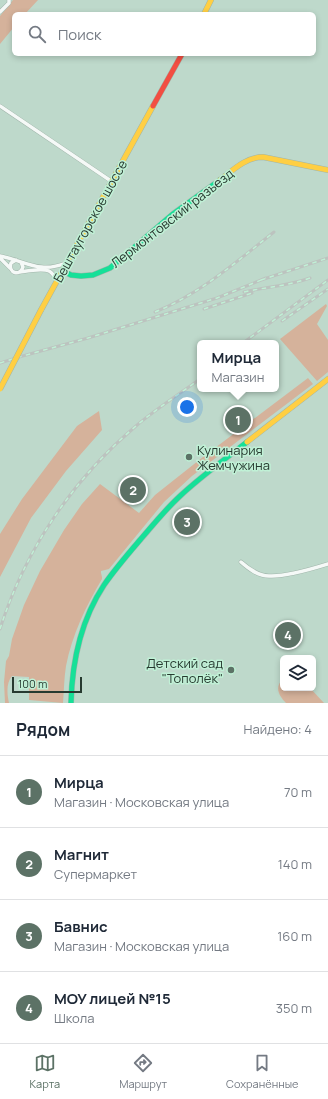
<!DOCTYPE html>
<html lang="ru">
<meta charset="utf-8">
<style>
body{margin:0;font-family:Manrope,sans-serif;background:#f6f6f7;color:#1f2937}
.controls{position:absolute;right:12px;bottom:12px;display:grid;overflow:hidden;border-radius:6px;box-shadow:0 2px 6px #0003}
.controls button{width:36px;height:36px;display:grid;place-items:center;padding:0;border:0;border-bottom:1px solid #e0e1e3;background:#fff;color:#1f2937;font:20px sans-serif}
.scale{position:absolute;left:12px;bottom:10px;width:70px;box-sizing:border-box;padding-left:4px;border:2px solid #273a30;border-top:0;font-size:11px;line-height:14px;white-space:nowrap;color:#273a30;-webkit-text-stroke:3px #c0f1d6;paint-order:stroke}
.you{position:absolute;left:187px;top:407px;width:14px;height:14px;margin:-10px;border:3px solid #fff;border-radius:50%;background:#1a73e8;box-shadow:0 0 0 6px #1a73e833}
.badge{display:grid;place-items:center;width:26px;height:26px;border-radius:50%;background:#5c7266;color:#fff;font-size:13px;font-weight:700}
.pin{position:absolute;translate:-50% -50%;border:2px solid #fff;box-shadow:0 1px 4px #0006}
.popup{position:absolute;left:197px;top:340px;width:82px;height:52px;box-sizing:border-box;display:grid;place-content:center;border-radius:6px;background:#fff;filter:drop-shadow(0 1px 3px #0005);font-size:13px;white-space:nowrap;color:#747a83}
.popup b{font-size:15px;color:#1f2937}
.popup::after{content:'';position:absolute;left:50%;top:100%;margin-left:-8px;border:8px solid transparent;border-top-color:#fff}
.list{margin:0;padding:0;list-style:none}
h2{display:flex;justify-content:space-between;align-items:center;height:52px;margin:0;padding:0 16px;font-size:17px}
h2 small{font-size:13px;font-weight:400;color:#747a83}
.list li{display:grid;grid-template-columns:26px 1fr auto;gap:12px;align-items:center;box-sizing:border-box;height:72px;padding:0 16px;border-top:1px solid #e0e1e3}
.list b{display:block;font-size:15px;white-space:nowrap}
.list p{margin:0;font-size:13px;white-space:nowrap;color:#747a83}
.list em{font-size:13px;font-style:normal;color:#747a83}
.icon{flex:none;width:22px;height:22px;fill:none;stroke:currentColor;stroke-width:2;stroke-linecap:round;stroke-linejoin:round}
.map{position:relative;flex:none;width:328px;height:703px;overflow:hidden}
.search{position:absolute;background:#fff;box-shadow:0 2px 6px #0003;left:12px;right:12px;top:12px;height:44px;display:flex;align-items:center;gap:10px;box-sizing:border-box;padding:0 14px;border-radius:6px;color:#747a83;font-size:15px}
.sheet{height:340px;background:#fff}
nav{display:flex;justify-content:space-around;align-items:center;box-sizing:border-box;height:56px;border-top:1px solid #e0e1e3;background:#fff;font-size:11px;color:#747a83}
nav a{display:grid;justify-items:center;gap:2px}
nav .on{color:#5c7266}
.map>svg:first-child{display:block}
.green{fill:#d5b29b}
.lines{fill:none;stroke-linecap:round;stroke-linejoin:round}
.street-casing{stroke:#a0b5aa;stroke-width:4.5}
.fast-casing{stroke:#a0b5aa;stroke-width:6}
.slow-casing{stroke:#a0b5aa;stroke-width:6}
.jam-casing{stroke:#a0b5aa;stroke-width:6}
.street{stroke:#f5f9f7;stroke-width:3.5}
.fast{stroke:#16e098;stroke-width:5}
.slow{stroke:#ffcf43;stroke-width:5}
.jam{stroke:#f24e42;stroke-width:5}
.rail-casing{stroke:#bcc3bf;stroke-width:3}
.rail{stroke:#c0f1d6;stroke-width:1.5;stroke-dasharray:4.5;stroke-linecap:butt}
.slow-bridge-casing{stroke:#a0b5aa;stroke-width:6;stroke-linecap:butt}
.slow-bridge{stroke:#ffcf43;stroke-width:5}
.poi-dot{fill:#5c7266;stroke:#c0f1d6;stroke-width:1.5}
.labels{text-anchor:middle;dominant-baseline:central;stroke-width:3;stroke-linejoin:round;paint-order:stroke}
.street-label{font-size:13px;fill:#273a30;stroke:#c0f1d6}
.poi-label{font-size:13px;fill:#273a30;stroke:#c0f1d6;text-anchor:start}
</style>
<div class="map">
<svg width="328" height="703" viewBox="0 0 328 703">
<rect width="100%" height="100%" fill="#bed9cb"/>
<path class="green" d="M13,0h25l-13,14h-11v13l-14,17v-28z
M326,304l1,2 -10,18 11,16v32l-11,9 -37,-42z
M308,378l5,6 -121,92 -28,26 -55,67 -8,2v2l1,4v2c-16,27 -30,56 -36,87 -2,12 -2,25 -3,37l-34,-3v-23l-17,-1c-6,7 -5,18 -3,27h-4l-1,-21 2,-21 3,-5 3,-17 12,-34 16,-34 24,-41 18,-26 18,-20 39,29 16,-18 48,-38z
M99,411l3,19 -36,41 -35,47 -31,59v-43l22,-35 55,-73z
M283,679v9h27l14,15h-38c-7,-7 -12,-16 -3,-24z"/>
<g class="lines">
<g class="street-casing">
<path id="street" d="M0,12l9,-9v-3
M0,106l111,75
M0,256c26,5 39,18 66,7
M0,258l10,10
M16,260l-5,3c-3,10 9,14 12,4l-2,-5
M20,272c7,-1 22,-4 29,-1 4,2 6,6 8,10
M241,562c8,7 17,14 28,14 16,1 43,-7 59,-12"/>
</g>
<g class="fast-casing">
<path id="fast" d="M63,269l4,4 4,2 10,1 12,-1 17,-7 63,-54 47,-34
M71,703c1,-41 10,-83 33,-118 11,-16 24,-31 36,-45 13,-15 25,-30 39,-43 21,-20 45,-37 68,-55"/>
</g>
<g class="slow-casing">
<path id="slow" d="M204,14l7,-14
M220,180c13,-10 26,-23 43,-23l65,13
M41,310l112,-204
M247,442l81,-63"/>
</g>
<g class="jam-casing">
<path id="jam" d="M153,106l29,-52"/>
</g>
<use href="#street" class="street"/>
<use href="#fast" class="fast"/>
<use href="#slow" class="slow"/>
<use href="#jam" class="jam"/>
<g class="rail-casing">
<path id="rail" d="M261,280l67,-22
M244,292c22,-5 44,-6 66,-14
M204,309l48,-16
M155,312c45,-18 81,-50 119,-80
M282,321l46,-32
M243,343l85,-63
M0,363l19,-6 69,-19 129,-40 49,-20
M0,629c25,-79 73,-150 136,-203 20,-17 42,-31 64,-47"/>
</g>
<use href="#rail" class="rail"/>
<g class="slow-bridge-casing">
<path id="slow-bridge" d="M0,389l41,-79"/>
</g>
<use href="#slow-bridge" class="slow-bridge"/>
</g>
<g class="poi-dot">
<circle cx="189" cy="457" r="4"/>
<circle cx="231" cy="670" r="4"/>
</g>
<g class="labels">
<g class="street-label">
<text transform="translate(172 218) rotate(-38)">Лермонтовский разъезд</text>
<text transform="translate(90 221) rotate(-61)">Бештаугорское шоссе</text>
</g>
<g class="poi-label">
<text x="197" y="450">Кулинария<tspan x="197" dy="15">Жемчужина</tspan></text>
<text x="223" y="663" text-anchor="end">Детский сад<tspan x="223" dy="15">"Тополёк"</tspan></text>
</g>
</g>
</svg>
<div class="controls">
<button><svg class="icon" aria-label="layers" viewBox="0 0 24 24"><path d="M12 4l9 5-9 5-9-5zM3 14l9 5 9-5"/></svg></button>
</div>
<div class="scale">100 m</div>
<div class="you"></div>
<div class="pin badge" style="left:238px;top:420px">1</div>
<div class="popup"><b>Мирца</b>Магазин</div>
<div class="pin badge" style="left:133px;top:490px">2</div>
<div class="pin badge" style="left:187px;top:522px">3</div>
<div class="pin badge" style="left:288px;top:635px">4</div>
<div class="search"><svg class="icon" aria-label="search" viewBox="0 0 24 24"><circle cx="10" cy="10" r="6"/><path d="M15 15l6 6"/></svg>Поиск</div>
</div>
<section class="sheet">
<h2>Рядом<small>Найдено: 4</small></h2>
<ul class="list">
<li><span class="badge">1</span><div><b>Мирца</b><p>Магазин · Московская улица</p></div><em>70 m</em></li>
<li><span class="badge">2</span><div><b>Магнит</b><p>Супермаркет</p></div><em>140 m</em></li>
<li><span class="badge">3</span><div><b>Бавнис</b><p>Магазин · Московская улица</p></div><em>160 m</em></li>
<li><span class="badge">4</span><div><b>МОУ лицей №15</b><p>Школа</p></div><em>350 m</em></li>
</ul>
</section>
<nav>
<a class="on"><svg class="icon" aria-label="map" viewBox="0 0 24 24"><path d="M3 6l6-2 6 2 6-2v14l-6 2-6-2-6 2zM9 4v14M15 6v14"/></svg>Карта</a>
<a><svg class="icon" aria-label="directions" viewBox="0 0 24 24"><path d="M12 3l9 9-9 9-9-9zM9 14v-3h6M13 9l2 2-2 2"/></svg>Маршрут</a>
<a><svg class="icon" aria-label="saved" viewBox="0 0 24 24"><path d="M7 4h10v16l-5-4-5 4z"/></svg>Сохранённые</a>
</nav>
